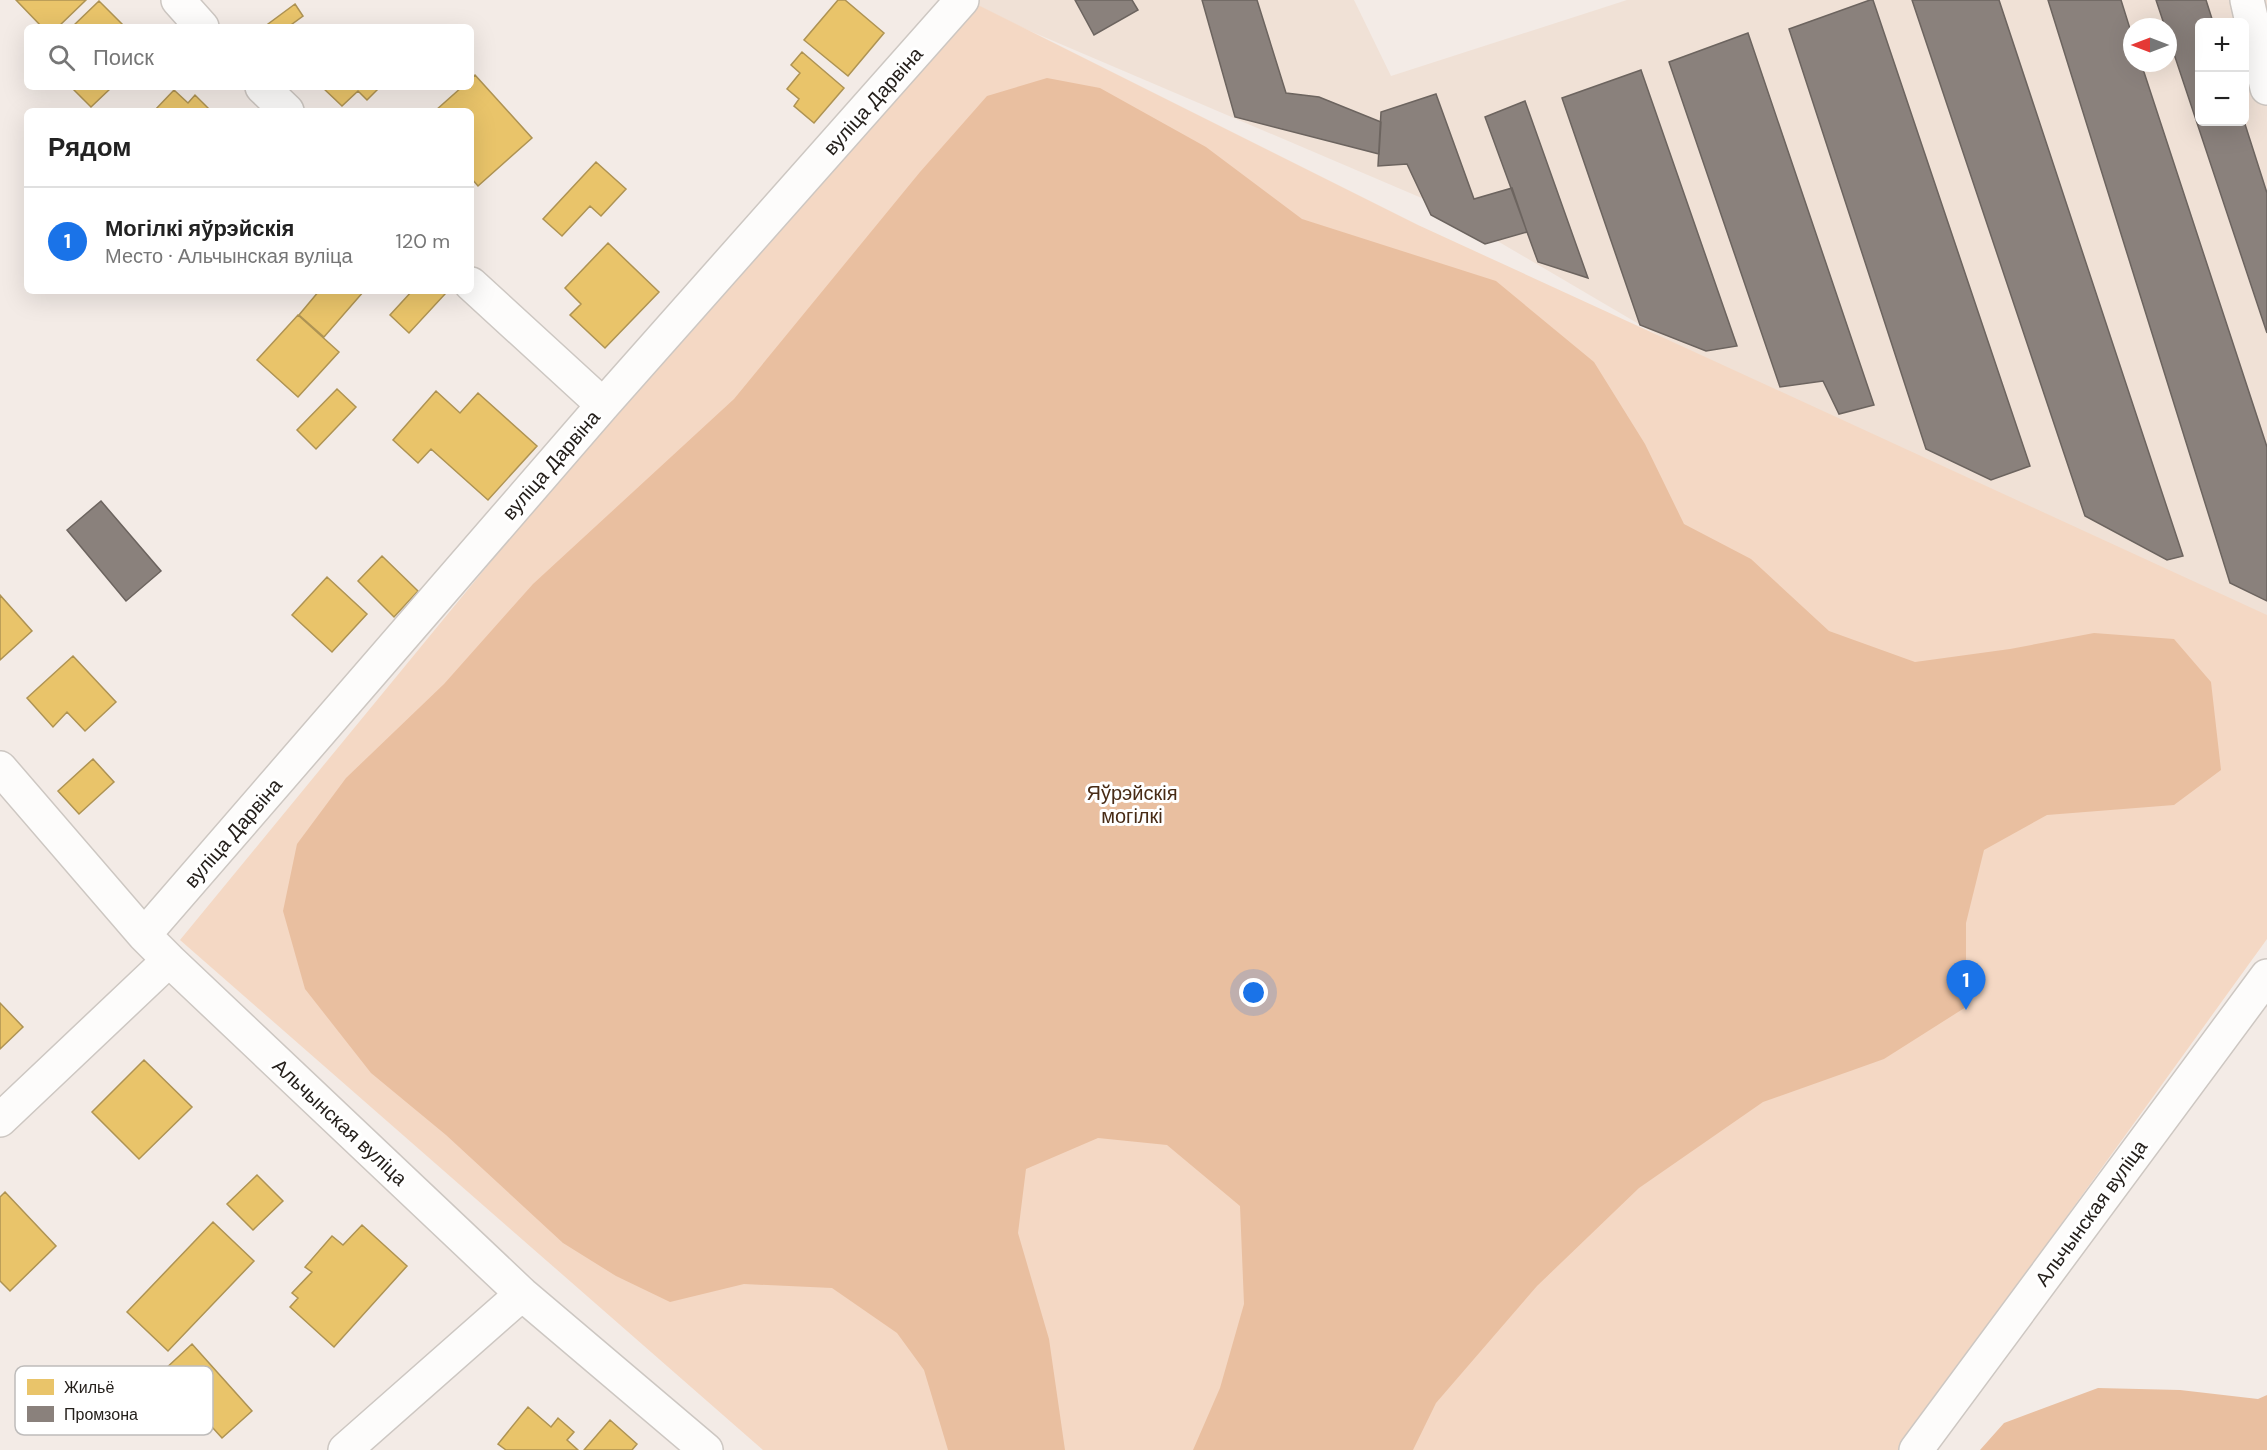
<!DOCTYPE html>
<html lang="ru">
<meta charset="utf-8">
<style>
body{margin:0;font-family:"DM Sans",sans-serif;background:#f2f2f2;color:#222}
.controls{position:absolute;right:18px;top:18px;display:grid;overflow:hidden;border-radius:9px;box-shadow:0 6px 24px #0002}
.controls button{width:54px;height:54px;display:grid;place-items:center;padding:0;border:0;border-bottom:2px solid #e0e0e0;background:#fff;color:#222;font:30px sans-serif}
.compass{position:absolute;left:2123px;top:18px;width:54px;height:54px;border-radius:50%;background:#fff;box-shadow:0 6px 24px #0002;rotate:270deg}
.you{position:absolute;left:1254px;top:993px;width:21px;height:21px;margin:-15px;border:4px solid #fff;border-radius:50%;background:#1a73e8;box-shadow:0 0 0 9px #1a73e833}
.badge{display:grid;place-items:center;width:39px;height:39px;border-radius:50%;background:#1a73e8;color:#fff;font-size:20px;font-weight:700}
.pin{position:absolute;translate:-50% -50px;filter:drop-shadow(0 2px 3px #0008)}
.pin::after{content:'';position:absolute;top:32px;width:21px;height:18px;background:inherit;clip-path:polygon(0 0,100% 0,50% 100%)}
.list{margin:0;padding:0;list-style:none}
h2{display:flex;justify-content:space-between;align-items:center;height:78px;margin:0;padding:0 24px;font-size:26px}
h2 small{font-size:20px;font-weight:400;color:#767676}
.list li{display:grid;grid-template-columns:39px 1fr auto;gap:18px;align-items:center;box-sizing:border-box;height:108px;padding:0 24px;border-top:2px solid #e0e0e0}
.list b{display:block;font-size:22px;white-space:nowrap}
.list p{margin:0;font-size:20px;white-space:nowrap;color:#767676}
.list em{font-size:20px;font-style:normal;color:#767676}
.icon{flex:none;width:33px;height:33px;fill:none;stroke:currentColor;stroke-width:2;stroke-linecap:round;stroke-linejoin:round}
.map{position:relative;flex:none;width:2267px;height:1450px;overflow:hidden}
.search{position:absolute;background:#fff;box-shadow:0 6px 24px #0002;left:24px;top:24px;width:450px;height:66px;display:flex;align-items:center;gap:15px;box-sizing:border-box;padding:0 21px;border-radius:9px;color:#767676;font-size:22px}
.panel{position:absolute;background:#fff;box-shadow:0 6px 24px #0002;left:24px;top:108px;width:450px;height:186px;border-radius:9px}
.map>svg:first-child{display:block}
.built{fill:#f0e1d6;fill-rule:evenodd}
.green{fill:#f4d8c4}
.forest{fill:#e9bfa0}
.homes{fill:#e9c46a;stroke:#ae9353;stroke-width:1.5}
.industry{fill:#8a817c;stroke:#6c645f;stroke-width:1.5}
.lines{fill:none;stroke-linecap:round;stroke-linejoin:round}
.minor-casing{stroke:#cdc7c2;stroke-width:36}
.minor{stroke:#fdfcfb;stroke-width:33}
.labels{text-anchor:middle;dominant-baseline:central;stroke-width:6;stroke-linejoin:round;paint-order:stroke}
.street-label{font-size:20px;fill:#25201c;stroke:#fff}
.park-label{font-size:20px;fill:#482b15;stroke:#fff}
.key{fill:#fff;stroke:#bebcbb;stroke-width:1.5}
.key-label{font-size:16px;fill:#25201c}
</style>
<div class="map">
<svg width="2267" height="1450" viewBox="0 0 2267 1450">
<rect width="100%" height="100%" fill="#f3ebe6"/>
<path class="built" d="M972,0h382l37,76 236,-76h640v693l-836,-491 -464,-198zM2200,22h44v100h-44zM2132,27h36v36h-36z"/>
<path class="green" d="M968,0l450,225 849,390v324l-369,511h-1135l-583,-510 419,-510z"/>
<path class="forest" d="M1047,78l53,10 106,59 96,72 194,62 98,81 51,82 39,80 67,35 78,72 86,31 95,-13 84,-16 80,6 37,43 10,88 -47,35 -127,10 -63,35 -18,73v84l-82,52 -121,43 -124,86 -102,98 -101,117 -23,47h-220l27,-62 24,-84 -4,-98 -73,-61 -69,-7 -72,31 -8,64 31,106 16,111h-117l-24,-80 -27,-37 -65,-45 -88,-4 -74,18 -54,-26 -53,-33 -117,-108 -75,-62 -66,-84 -22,-78 14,-67 49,-66 98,-94 89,-100 201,-185 186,-227 67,-76z
M2098,1388l82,2 78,9 9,-4v55h-287l24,-27z"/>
<path class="homes" d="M16,0h70l-28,27h-16z
M838,0h7l39,33 -36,43 -44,-36z
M99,1l26,26h-53z
M295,4l8,12 -15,11h-24z
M802,52l42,36 -30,35 -20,-17 5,-7 -12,-10 13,-16 -9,-8z
M475,75l57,63 -54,48 -7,-8v-67h-36l27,-24h9v-8z
M71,87h41l-21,20z
M322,87h58l-13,13 -9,-9 -16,15z
M174,90l14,13 7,-8 16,16h-57z
M596,162l30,27 -25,27 -11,-10 -28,30 -19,-17z
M608,243l51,49 -54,56 -35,-33 11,-11 -16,-16z
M319,291h45l-40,46 -25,-22z
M412,291l34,2 -37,40 -19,-18z
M298,315l41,37 -41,45 -41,-37z
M337,389l19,18 -40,42 -19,-19z
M436,391l24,22 18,-20 59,53 -49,54 -57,-51 -13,14 -25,-23z
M382,556l36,35 -24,26 -36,-36z
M327,577l40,37 -35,38 -40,-37z
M0,595l32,36 -32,29z
M73,656l43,46 -31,29 -18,-19 -14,15 -26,-29z
M93,759l21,23 -35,32 -21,-23z
M0,1003l23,24 -23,22z
M144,1060l48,47 -53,52 -47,-47z
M257,1175l26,26 -30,29 -26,-26z
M5,1192l51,54 -46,45 -10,-10v-84z
M213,1222l41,39 -86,90 -41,-39z
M362,1225l45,41 -73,81 -44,-40 8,-9 -6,-5 20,-21 -7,-5 27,-31 11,9z
M192,1344l60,67 -30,27 -60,-66z
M528,1407l23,20 7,-9 16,14 -7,8 11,10h-72l-8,-6z
M610,1420l27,24 -5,6h-48z"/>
<path class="industry" d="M1075,0h57l6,10 -44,25z
M1202,0h55l29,93 33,4 62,25 -2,32 -144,-37z
M1870,0h3l157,466 -39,14 -65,-31 -137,-420z
M1912,0h87l184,556 -16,4 -82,-44z
M2048,0h73l11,35v28h9l126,384v154l-37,-18z
M2156,0h50l7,22h-13v100l44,-1 23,72v140l-99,-297v-9h-3z
M1748,33l126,372 -35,9 -16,-33 -43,6 -111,-325z
M1641,70l96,276 -31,5 -66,-26 -78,-227z
M1436,94l38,105 38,-11 15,44 -42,12 -54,-29 -24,-51 -29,2 3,-54z
M1525,101l63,177 -50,-16 -53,-145z
M101,501l60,70 -35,30 -59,-71z"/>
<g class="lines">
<g class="minor-casing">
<path id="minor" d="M178,0l24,27
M2247,0l20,88
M262,87l25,24
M471,284l132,121
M0,768l144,167 25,25 353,334 184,156
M144,935l459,-530 359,-405
M0,1120l169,-160
M345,1450l177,-156
M1916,1450l351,-474"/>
</g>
<use href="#minor" class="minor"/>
</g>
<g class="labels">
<g class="street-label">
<text transform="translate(873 101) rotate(-48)">вуліца Дарвіна</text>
<text transform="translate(551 465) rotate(-49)">вуліца Дарвіна</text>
<text transform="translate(233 833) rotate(-49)">вуліца Дарвіна</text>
<text transform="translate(340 1122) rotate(43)">Альчынская вуліца</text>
<text transform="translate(2091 1213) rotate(-54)">Альчынская вуліца</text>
</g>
<g class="park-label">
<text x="1132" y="793">Яўрэйскія<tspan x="1132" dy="23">могілкі</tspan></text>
</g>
</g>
<rect x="15" y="1366" width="198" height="69" rx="9" class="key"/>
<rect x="27" y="1379" width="27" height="16" fill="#e9c46a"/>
<rect x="27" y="1406" width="27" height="16" fill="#8a817c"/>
<g class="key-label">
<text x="64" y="1393">Жильё</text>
<text x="64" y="1420">Промзона</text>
</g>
</svg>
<div class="controls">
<button>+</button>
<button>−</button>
</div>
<svg class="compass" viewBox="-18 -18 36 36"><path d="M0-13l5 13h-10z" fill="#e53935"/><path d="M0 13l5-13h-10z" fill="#767676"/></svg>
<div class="you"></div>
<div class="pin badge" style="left:1966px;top:1010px">1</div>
<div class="search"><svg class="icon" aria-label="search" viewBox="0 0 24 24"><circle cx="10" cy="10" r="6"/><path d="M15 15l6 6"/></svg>Поиск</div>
<section class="panel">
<h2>Рядом<small></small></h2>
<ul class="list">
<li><span class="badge">1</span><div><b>Могілкі яўрэйскія</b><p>Место · Альчынская вуліца</p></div><em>120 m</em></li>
</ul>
</section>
</div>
